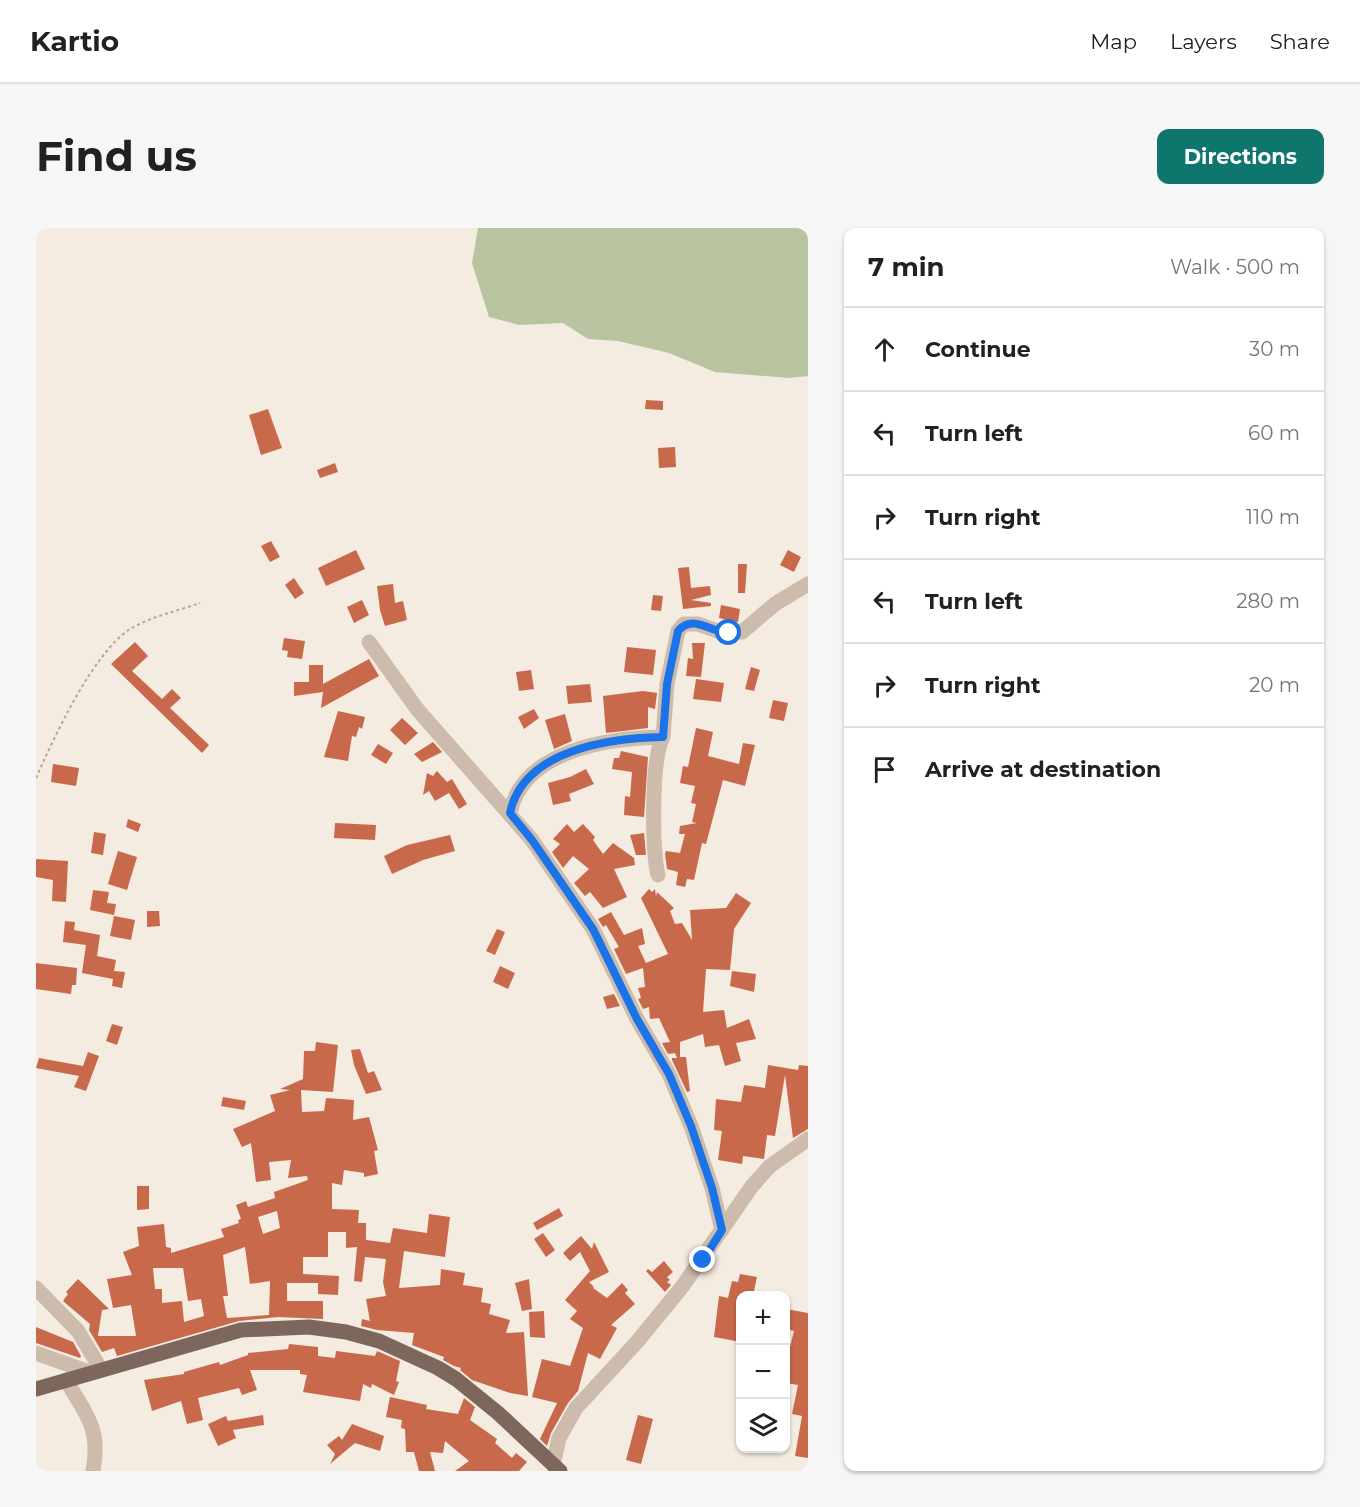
<!DOCTYPE html>
<meta charset="utf-8">
<style>
body{margin:0;font-family:Montserrat,sans-serif;background:#f6f6f6;color:#202124}
.controls{position:absolute;right:18px;bottom:18px;display:grid;overflow:hidden;border-radius:12px;box-shadow:0 2px 4px #0004}
.controls button{width:54px;height:54px;display:grid;place-items:center;padding:0;border:0;border-bottom:2px solid #e0e0e0;background:#fff;color:#202124;font:30px sans-serif}
.stop{position:absolute;width:18px;height:18px;margin:-14px;border:4px solid #1a73e8;border-radius:50%;background:#fff}
.stop.end{background:#1a73e8;border-color:#fff;box-shadow:0 2px 6px #0008}
.list{margin:0;padding:0;list-style:none}
h2{display:flex;justify-content:space-between;align-items:center;height:78px;margin:0;padding:0 24px;font-size:26px}
h2 small{font-size:20px;font-weight:400;color:#757577}
.list li{display:grid;grid-template-columns:39px 1fr auto;gap:18px;align-items:center;box-sizing:border-box;height:84px;padding:0 24px;border-top:2px solid #e0e0e0}
.list b{display:block;font-size:22px;white-space:nowrap}
.list em{font-size:20px;font-style:normal;color:#757577}
.icon{flex:none;width:33px;height:33px;fill:none;stroke:currentColor;stroke-width:2;stroke-linecap:round;stroke-linejoin:round}
.map{position:relative;flex:none;width:772px;height:1243px;overflow:hidden;border-radius:12px}
header{display:flex;align-items:center;gap:36px;box-sizing:border-box;height:84px;padding:0 30px;background:#fff;border-bottom:2px solid #e0e0e0}
header strong{font-size:28px}
nav{display:flex;gap:33px;margin-inline-start:auto;font-size:21px}
.intro{display:flex;align-items:center;justify-content:space-between;box-sizing:border-box;height:144px;padding:0 36px}
h1{margin:0;font-size:42px}
.button{padding:15px 27px;border-radius:12px;background:#0f766e;color:#fff;font-size:21px;font-weight:700}
main{display:flex;gap:36px;padding:0 36px}
aside{flex:1;background:#fff;border-radius:12px;box-shadow:0 2px 4px #0004}
.map>svg:first-child{display:block}
.green{fill:#b8c4a0}
.building{fill:#c8694b;fill-rule:evenodd}
.lines{fill:none;stroke-linecap:round;stroke-linejoin:round}
.path{stroke:#b9a596;stroke-width:2;stroke-dasharray:3 3;stroke-linecap:butt}
.minor{stroke:#cdbbac;stroke-width:15}
.major{stroke:#7d675c;stroke-width:15}
.route{stroke:#1a73e8;stroke-width:8}
</style>
<header>
<strong>Kartio</strong>
<nav><a>Map</a><a>Layers</a><a>Share</a></nav>
</header>
<div class="intro"><h1>Find us</h1><a class="button">Directions</a></div>
<main>
<div class="map">
<svg width="772" height="1243" viewBox="0 0 772 1243">
<rect width="100%" height="100%" fill="#f4ebe1"/>
<path class="green" d="M442,0h330v148l-19,2 -74,-6 -46,-19 -51,-12 -30,-2 -25,-16 -44,2 -30,-8 -17,-54z"/>
<path class="building" d="M610,172l17,1v9l-18,-1z
M232,181l14,39 -21,7 -12,-40z
M639,219l1,20 -17,1 -1,-20z
M299,235l3,9 -18,6 -3,-8z
M235,313l9,16 -10,5 -9,-16z
M320,322l9,19 -39,17 -8,-18z
M752,322l13,7 -7,15 -14,-7z
M702,336h9l-2,29h-7z
M653,339l2,21 19,-2 1,9 -20,5 20,3v3l-28,3 -5,-41z
M258,350l10,15 -9,6 -10,-14z
M357,356l2,19 8,-2 4,19 -22,6 -5,-16 -3,-24z
M617,367l10,1 -2,15 -10,-1z
M326,372l7,15 -15,8 -7,-16z
M685,377l19,4 -2,13 -19,-4z
M248,410l21,3 -3,18 -15,-2 1,-6 -6,-1z
M99,414l13,14 -16,15 30,28 10,-10 9,9 -11,10 39,37 -7,8 -91,-89z
M656,415h13l-4,34 -15,-1 2,-18 5,1z
M591,419l29,3 -3,25 -29,-3z
M333,431l10,17 -58,32 2,-16 -29,4v-14h15v-17h14v19z
M715,439l9,3 -6,21 -9,-2z
M495,442l3,19 -15,2 -3,-19z
M660,451l28,4 -3,19 -28,-3z
M554,456l2,18 -24,2 -2,-18z
M607,463l14,2 -2,16 -7,-2v21l-42,5 -3,-37z
M737,472l15,3 -4,18 -15,-3z
M498,481l5,9 -15,11 -6,-12z
M302,483l27,6 -3,12 -3,-2 -3,10 -4,-1 -4,25 -24,-4z
M529,486l7,27 -18,8 -9,-29z
M366,490l16,15 -13,12 -15,-15z
M660,500l17,4 -5,24 31,8 4,-21 12,2 -10,41 -22,-6 -17,64 -4,-1 -8,37 -7,-1 -2,8 -9,-2 2,-13 -11,-3 -2,-15 1,-3 14,2 5,-19h-6l1,-8 17,-3 -5,-1 4,-18 -5,-1 4,-17 -15,-3 3,-17 5,1z
M397,514l9,10 -20,10 -8,-8z
M342,516l15,9 -7,11 -15,-9z
M585,523l27,6 -4,60 -20,-2 1,-19 5,1 2,-25 -20,-3 2,-11h5z
M17,536l26,4 -3,18 -25,-4z
M550,541l8,15 -25,10 2,7 -18,4 -5,-22 22,-6z
M401,543l10,11 5,-3 15,25 -8,5 -10,-16 -14,8 -6,-10 -6,4 4,-22 6,3z
M92,591l13,5 -3,8 -12,-5z
M299,595l41,2 -1,15 -41,-2z
M531,596l7,8 9,-8 12,13 -2,3 10,14 10,-11 21,15 1,7 -21,4 13,28 -24,11 -13,-16 -5,4 -11,-13 15,-14 -16,-13 -10,12 -11,-16 8,-8 -7,-5z
M58,604l12,2 -3,21 -12,-2z
M608,605l2,22h-10l-6,-20z
M414,607l5,16 -32,9 -31,14 -8,-18 23,-11z
M82,623l19,6 -10,33 -19,-6z
M0,631l32,2 -2,41 -14,-1 1,-21 -17,-3z
M613,661l3,3 3,-3 1,7 1,-4 17,16 -4,3 5,13 7,-1 10,17 -2,-30 36,-2 10,-15 15,10 -17,26 -4,41 -24,-1 -3,43 21,-2 3,18 22,-9 7,20 -20,4 5,18 -16,5 -6,-21 -14,2 -2,-13 -23,8v15h6l4,34 -3,1 -15,-32v-2h5l-2,-5 -7,1 -6,-11 8,-1 -11,-24 -9,1 -1,-12 -6,2 -5,-10 3,-1 -3,-10 7,-1 -2,-19 -17,6 -12,-25 5,-2 -13,-22 -3,2 -5,-8 13,-7 13,23 18,-7 3,16 -7,2 8,17 22,-9 -27,-56z
M57,662l16,2 -2,11 9,1 -2,11 -24,-5z
M111,683h12l1,15 -13,1z
M78,688l21,4 -4,20 -21,-4z
M29,693l10,1 -1,8 26,5 -3,21 19,4 -2,11 11,1 -3,16 -10,-2 1,-7 -31,-6 4,-28 -23,-3z
M461,701l8,3 -10,23 -9,-4z
M0,735l41,5 -1,17h-4l-1,9 -35,-5z
M464,738l15,7 -7,16 -15,-7z
M696,743l24,3 -2,18 -24,-6z
M578,766l6,12 -13,3 -4,-12z
M76,796l11,3 -6,18 -11,-4z
M280,814l22,3 -5,47 -32,-2 1,22 22,-1 2,-13 28,2 -1,20 16,-3 9,33 -4,1 4,23 -14,3v-4l-20,-3 -2,15 -10,-2v26l27,1 -1,13h8v17l24,3 3,-15 34,5 2,-19 21,3 -5,40 -41,-6 -5,37 41,-3 1,-16 24,4 -2,12 20,3 -2,14 10,2 -2,10 21,6 -4,13 18,-1 4,64 -18,-3 -38,-13 -12,-10 1,-2 -7,-2 -11,-6 1,-3 -32,-12 2,-12 -37,-3 -16,-4 1,-7 8,2 -4,-22 20,-3 -3,-14 3,-23 -21,-2 -3,25 -8,-1 3,-34 -11,1v-16h-18v25h-25v17l36,2 -1,19 -20,-1v-11h-31v18h36v18l-45,-2 -39,4 -122,35 -3,-8 -12,4 -13,-22 1,-6 -27,-23 5,-7 -2,-2 12,-13 31,30 -7,1 -4,26h38l-5,-31 -18,3 -6,-29 25,-4 -9,-23 16,-6 -2,-19 27,-3 2,23 5,1v5l53,-16 -3,-8 18,-6 -1,-3 3,-1 -5,-14 10,-4 2,6 27,-9 -1,-6 34,-12 -1,-4 -19,2 3,-18 -22,2 2,18 -15,2 -5,-39 -9,4 -9,-18 42,-18 -5,-16 20,-5 -10,-1 23,-10 1,-28h11zM241,983l3,17 -17,6 -5,-17zM209,1019l5,37 20,-3 -1,34 -42,3 -4,-22h5l-5,-41zM117,1040h30l5,33 13,-2 3,17 -20,6 -2,-21 -20,2v-14h-7z
M324,821l8,24 6,-2 8,19 -16,4 -12,-29 -3,-15z
M52,824l11,4 -13,35 -12,-4 5,-11 -43,-8 3,-10 44,8z
M732,837l30,5 1,-5 9,1v63l-15,9 -8,-63 -10,61 -8,-1 -3,24 -21,-3 -1,8 -24,-4 4,-29 -8,-1 2,-31 25,3 3,-17 21,3z
M187,869l23,4 -2,9 -23,-4z
M101,958h12v23l-12,1z
M523,980l4,8 -26,14 -4,-7z
M507,1005l12,17 -9,7 -12,-18z
M545,1008l11,13 2,-7 15,30 -20,10 5,5 -1,1 14,10 15,-15 6,7 -3,3 10,11 -24,21 6,3 -17,31 -12,-6 -10,38 -10,12 -17,30 -4,13 -7,-7 17,-36 -25,-6 10,-38 28,7 13,-38 -13,-9 7,-8 -12,-11 25,-29 -10,-19 -10,9 -7,-8z
M628,1033l9,11 -6,5 3,3 -3,2 4,3 -6,7 -19,-21 2,-2 4,3z
M704,1046l17,3 -4,19h-12v46l-27,-5 5,-41 9,2 4,-17 6,1z
M493,1051l3,30 -10,2 -7,-28z
M750,1081l22,4v145l-13,-2 7,-40 -10,-2 6,-29 -12,-2v-20l8,-32 -8,-2z
M508,1083l1,27 -15,-1 -1,-25z
M0,1099l37,15 8,14 -1,2 -44,-15z
M253,1116l29,3v9l17,2 1,-7 39,5 2,-5 23,10 -4,20 3,1 -5,13 -22,-11 -1,4 -8,-4 -3,17 -57,-9 4,-17 -7,-1v-4h-50l7,20 -15,5 -3,-7 -41,10 5,22 -16,4 -6,-23 -29,10 -8,-31 40,-6v-2l35,-10 1,3 28,-10v-2l40,-4z
M354,1169l37,8 -1,4 32,5 6,-16 11,9 -5,13 27,19 -2,4 17,15 4,-5 11,9 -8,9h-64l14,-10 -24,-20 -2,12 -13,-1 5,19h-16l-5,-19h-8l-1,-23 -4,-1 1,-8 -16,-3z
M227,1187l1,10 -31,5 3,8 -18,8 -10,-22 18,-8 2,5z
M602,1187l15,4 -12,45 -15,-4z
M316,1196l32,12 -4,15 -25,-8 -25,21 5,-10 -8,-9 12,-9 3,4z"/>
<g class="lines">
<path class="path" d="M0,550c18,-41 57,-125 94,-149 20,-12 47,-18 70,-26"/>
<path class="minor" d="M333,414l48,67 115,131 61,89 44,90 32,55 22,52 21,62 10,42
M474,585c13,-63 98,-75 153,-76l4,-53 11,-53 6,-7h14l25,9 19,-1 33,-28 33,-20
M622,647c-6,-26 -7,-116 5,-138
M0,1060l42,43 22,37
M0,1125l53,19
M30,1152c20,35 35,47 27,91
M517,1237l6,-27 17,-30 60,-65 46,-56 70,-101 18,-20 38,-27"/>
<path class="major" d="M0,1161l205,-59 68,-3 37,5 33,9 59,27 18,11 42,34 62,58"/>
</g>
<g class="lines">
<path class="route" d="M667,1032l19,-30 -10,-42 -21,-62 -22,-52 -32,-55 -44,-90 -61,-89 -22,-27c13,-63 99,-75 153,-76l4,-53 11,-53c15,-18 33,2 51,2"/>
</g>
</svg>
<div class="controls">
<button>+</button>
<button>−</button>
<button><svg class="icon" aria-label="layers" viewBox="0 0 24 24"><path d="M12 4l9 5-9 5-9-5zM3 14l9 5 9-5"/></svg></button>
</div>
<div class="stop" style="left:693px;top:405px"></div>
<div class="stop end" style="left:667px;top:1032px"></div>
</div>
<aside>
<h2>7 min<small>Walk · 500 m</small></h2>
<ul class="list">
<li><svg class="icon" aria-label="ahead" viewBox="0 0 24 24"><path d="M12 20V5M6 11l6-6 6 6"/></svg><div><b>Continue</b></div><em>30 m</em></li>
<li><svg class="icon" aria-label="left" viewBox="0 0 24 24"><path d="M17 20v-9H6M10 6l-5 5 5 5"/></svg><div><b>Turn left</b></div><em>60 m</em></li>
<li><svg class="icon" aria-label="right" viewBox="0 0 24 24"><path d="M7 20v-9h11M14 6l5 5-5 5"/></svg><div><b>Turn right</b></div><em>110 m</em></li>
<li><svg class="icon" aria-label="left" viewBox="0 0 24 24"><path d="M17 20v-9H6M10 6l-5 5 5 5"/></svg><div><b>Turn left</b></div><em>280 m</em></li>
<li><svg class="icon" aria-label="right" viewBox="0 0 24 24"><path d="M7 20v-9h11M14 6l5 5-5 5"/></svg><div><b>Turn right</b></div><em>20 m</em></li>
<li><svg class="icon" aria-label="arrive" viewBox="0 0 24 24"><path d="M6 21V4h12l-3 4 3 4H6"/></svg><div><b>Arrive at destination</b></div></li>
</ul>
</aside>
</main>
